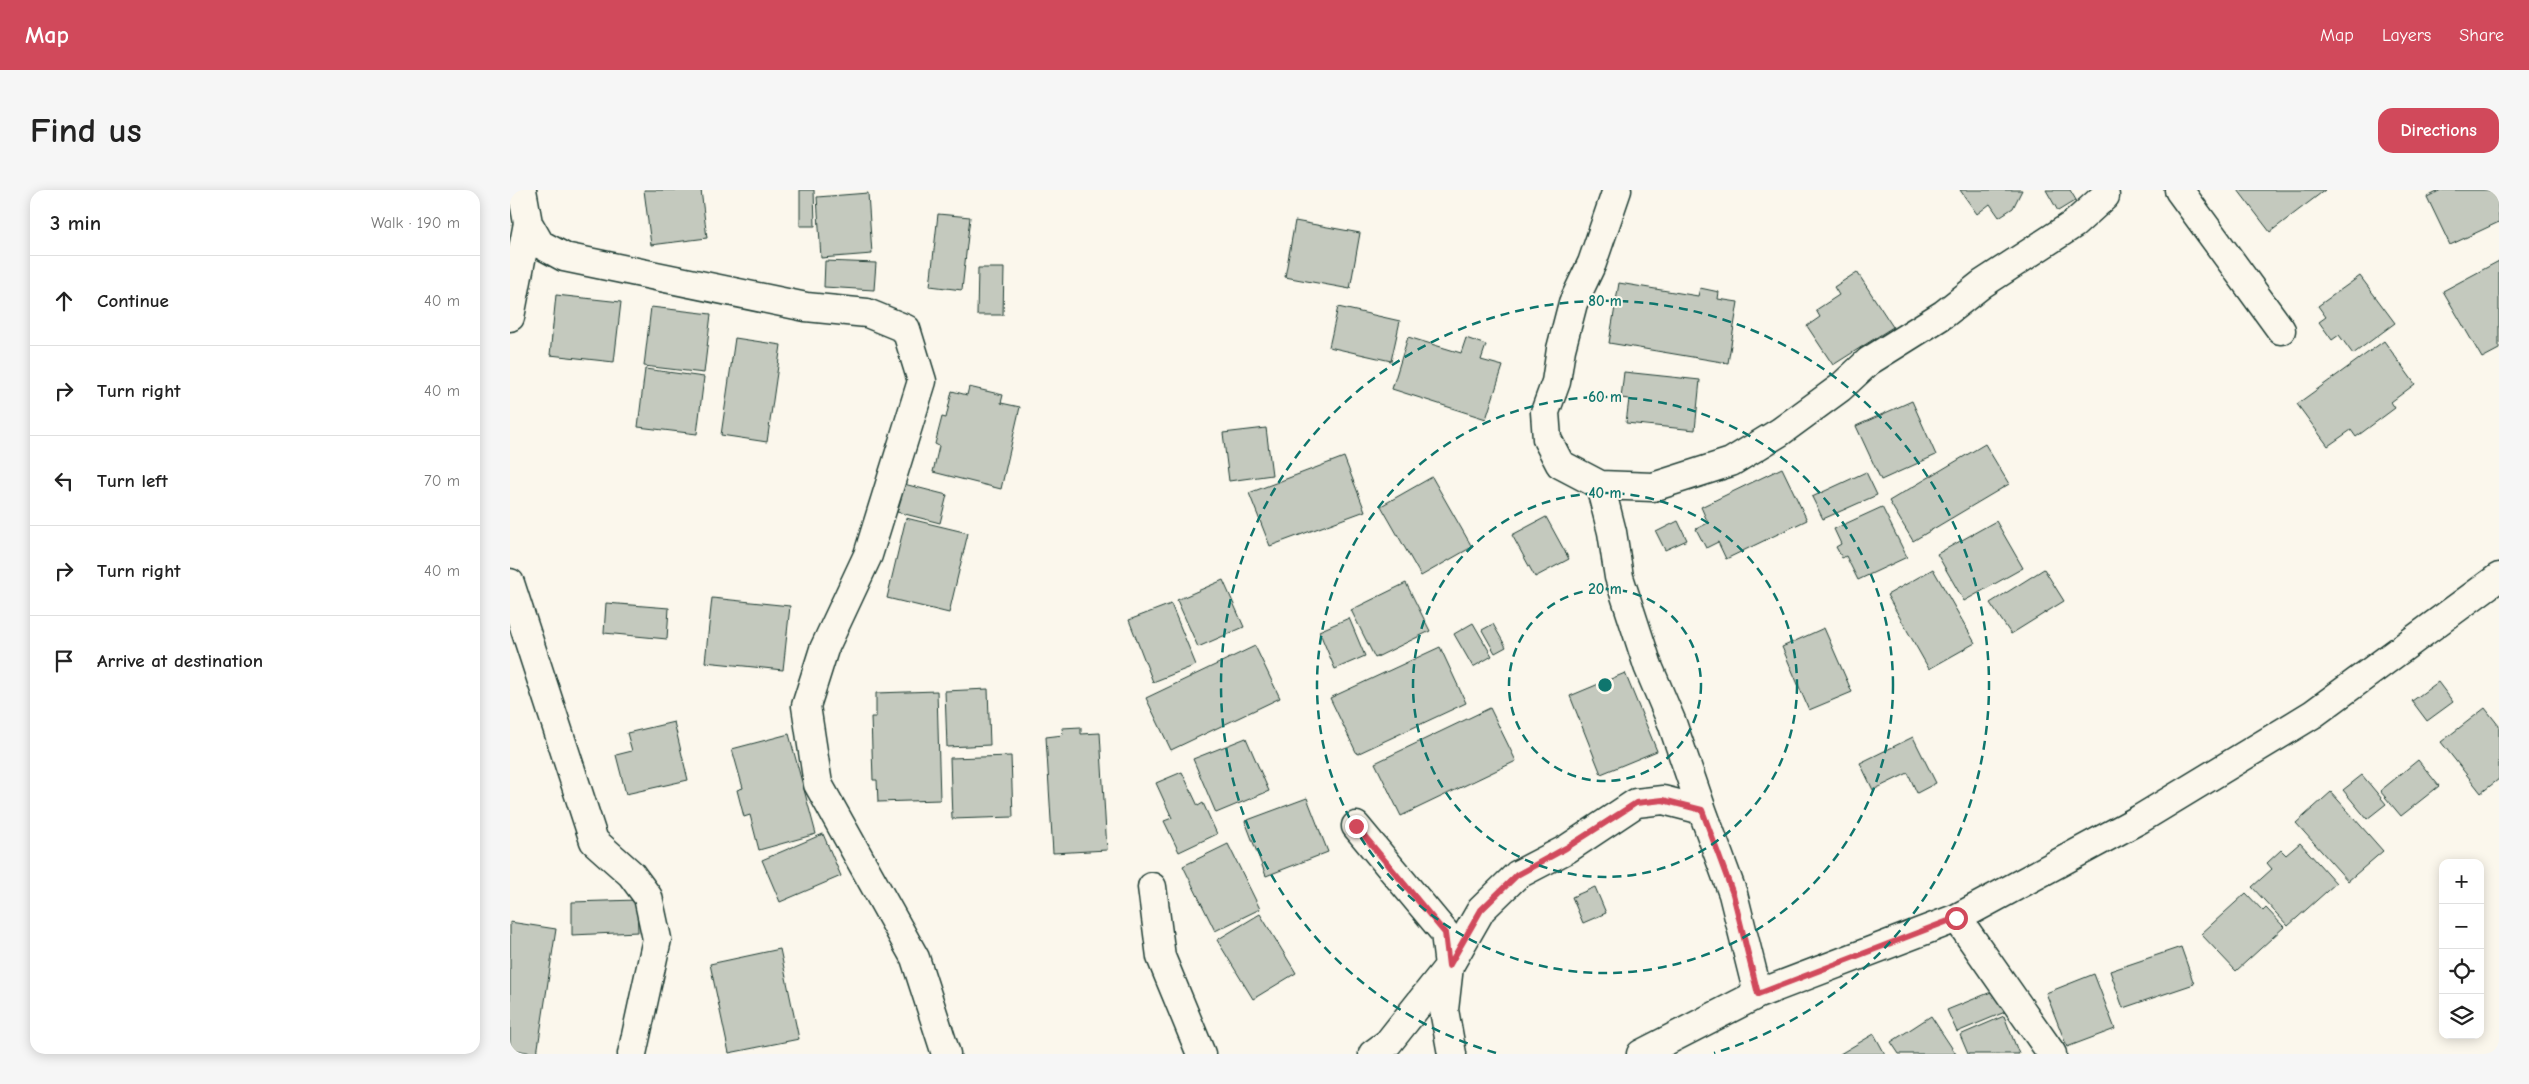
<!DOCTYPE html>
<meta charset="utf-8">
<style>
body{margin:0;font-family:"Comic Neue",sans-serif;background:#f6f6f6;color:#222}
.controls{position:absolute;right:15px;bottom:15px;display:grid;overflow:hidden;border-radius:10px;box-shadow:0 2px 12px #0003}
.controls button{width:45px;height:45px;display:grid;place-items:center;padding:0;border:0;border-bottom:1px solid #e0e0e0;background:#fff;color:#222;font:25px sans-serif}
.stop{position:absolute;width:15px;height:15px;margin:-11px;border:4px solid #d1495b;border-radius:50%;background:#fff}
.stop.end{background:#d1495b;border-color:#fff;box-shadow:0 1px 5px #0008}
.list{margin:0;padding:0;list-style:none}
h2{display:flex;justify-content:space-between;align-items:center;height:65px;margin:0;padding:0 20px;font-size:21px}
h2 small{font-size:16px;font-weight:400;color:#767676}
.list li{display:grid;grid-template-columns:32px 1fr auto;gap:15px;align-items:center;box-sizing:border-box;height:90px;padding:0 20px;border-top:1px solid #e0e0e0}
.list b{display:block;font-size:19px;white-space:nowrap}
.list em{font-size:16px;font-style:normal;color:#767676}
.icon{flex:none;width:28px;height:28px;fill:none;stroke:currentColor;stroke-width:2;stroke-linecap:round;stroke-linejoin:round}
.map{position:relative;flex:none;width:1989px;height:864px;overflow:hidden;border-radius:15px}
header{display:flex;align-items:center;gap:30px;box-sizing:border-box;height:70px;padding:0 25px;background:#d1495b;color:#fff}
header strong{font-size:24px}
nav{display:flex;gap:28px;margin-inline-start:auto;font-size:18px}
.intro{display:flex;align-items:center;justify-content:space-between;box-sizing:border-box;height:120px;padding:0 30px}
h1{margin:0;font-size:35px}
.button{padding:12px 22px;border-radius:15px;background:#d1495b;color:#fff;font-size:18px;font-weight:700}
main{display:flex;gap:30px;padding:0 30px}
aside{flex:1;background:#fff;border-radius:15px;box-shadow:0 2px 12px #0003}
.map>svg:first-child{display:block}
.building{fill:#c4c9be;stroke:#1f3d34}
.lines{fill:none;stroke-linecap:round;stroke-linejoin:round}
.minor-casing{stroke:#1f3d34;stroke-width:31}
.minor{stroke:#fbf7ec;stroke-width:28}
.route{stroke:#d1495b;stroke-width:6}
.ring{fill:none;stroke:#0f766e;stroke-width:2.5;stroke-dasharray:9 6}
.centre{fill:#0f766e;stroke:#fbf7ec;stroke-width:2.5}
.ring-label{font-size:15px;text-anchor:middle;font-weight:bold;fill:#0f766e;stroke:#fbf7ec;stroke-width:4;stroke-linejoin:round;paint-order:stroke}
</style>
<header>
<strong>Map</strong>
<nav><a>Map</a><a>Layers</a><a>Share</a></nav>
</header>
<div class="intro"><h1>Find us</h1><a class="button">Directions</a></div>
<main>
<aside>
<h2>3 min<small>Walk · 190 m</small></h2>
<ul class="list">
<li><svg class="icon" aria-label="ahead" viewBox="0 0 24 24"><path d="M12 20V5M6 11l6-6 6 6"/></svg><div><b>Continue</b></div><em>40 m</em></li>
<li><svg class="icon" aria-label="right" viewBox="0 0 24 24"><path d="M7 20v-9h11M14 6l5 5-5 5"/></svg><div><b>Turn right</b></div><em>40 m</em></li>
<li><svg class="icon" aria-label="left" viewBox="0 0 24 24"><path d="M17 20v-9H6M10 6l-5 5 5 5"/></svg><div><b>Turn left</b></div><em>70 m</em></li>
<li><svg class="icon" aria-label="right" viewBox="0 0 24 24"><path d="M7 20v-9h11M14 6l5 5-5 5"/></svg><div><b>Turn right</b></div><em>40 m</em></li>
<li><svg class="icon" aria-label="arrive" viewBox="0 0 24 24"><path d="M6 21V4h12l-3 4 3 4H6"/></svg><div><b>Arrive at destination</b></div></li>
</ul>
</aside>
<div class="map">
<svg width="1989" height="864" viewBox="0 0 1989 864">
<rect width="100%" height="100%" fill="#fbf7ec"/>
<filter id="ink" filterUnits="userSpaceOnUse"><feTurbulence type="fractalNoise" baseFrequency=".02" numOctaves="2"/><feDisplacementMap in="SourceGraphic" scale="10" xChannelSelector="R" yChannelSelector="G"/><feConvolveMatrix kernelMatrix="1 2 1 2 8 2 1 2 1" color-interpolation-filters="sRGB"/></filter>
<g filter="url(#ink)">
<path class="building" d="M134,0h57l6,48 -56,7z
M290,0h14l1,36h-15z
M1450,0h62l-9,18 -14,9 -9,-13 -13,10z
M1536,0h24l6,10 -18,11z
M1728,0h87l-55,42z
M1931,0h56l2,32 -49,23 -23,-48z
M358,3l4,61 -51,4 -4,-61z
M428,24l32,3 -8,73 -32,-4z
M785,31l65,12 -10,56 -65,-12z
M315,71l51,2 -2,27 -50,-3z
M1989,71v88l-17,9 -39,-67z
M468,78h26l-1,47h-26z
M1347,82l36,55 -60,38 -26,-39 13,-9 -4,-7 23,-15 -5,-8z
M1850,86l35,47 -42,31 -14,-19 -7,5 -13,-18 7,-5 -8,-11z
M1109,93l79,13 2,-8 19,4 -1,7 20,3 -10,61 -119,-20z
M46,105l65,7 -7,60 -64,-7z
M141,117l60,7 -7,59 -60,-7z
M828,117l62,14 -9,40 -62,-14z
M898,147l53,16 5,-15 20,7 -5,15 22,6 -17,53 -94,-30z
M225,148l46,7 -14,97 -46,-7z
M1874,151l31,43 -24,18 4,6 -39,29 -5,-7 -23,16 -31,-42z
M135,179l59,8 -7,57 -59,-7z
M1114,182l76,8 -5,50 -69,-7 3,-24 -8,-1z
M459,197l34,8 -2,8 19,4 -19,82 -68,-17 6,-26 -4,-2 7,-27 4,1 6,-27 15,4z
M1402,211l24,54 -55,25 -25,-54z
M756,238l6,47 -43,6 -6,-48z
M1475,254l24,40 -96,57 -24,-40z
M834,267l21,54 -95,35 -21,-53z
M1272,278l25,52 -81,39 -8,-17 -12,6 -10,-19 12,-6 -7,-16z
M1356,282l11,23 -54,24 -11,-22z
M922,287l40,70 -51,29 -40,-70z
M394,294l43,11 -7,28 -43,-11z
M1372,317l25,50 -49,23 -12,-24 -4,2 -6,-11 5,-3 -7,-15z
M1036,327l23,42 -34,18 -23,-42z
M396,328l62,15 -19,80 -62,-15z
M1168,331l9,19 -22,10 -9,-18z
M1486,331l27,47 -59,33 -27,-47z
M1423,379l42,74 -46,26 -42,-74z
M1534,379l20,32 -53,33 -21,-31z
M713,390l21,47 -46,20 -21,-47z
M896,393l24,48 -55,27 -24,-48z
M202,408l78,8 -7,64 -78,-8z
M96,413l63,5 -2,31 -63,-6z
M661,414l25,61 -43,17 -24,-62z
M839,428l16,38 -30,13 -16,-38z
M963,433l19,33 -19,11 -19,-33z
M983,434l13,23 -11,6 -13,-23z
M1314,438l28,64 -43,18 -27,-63z
M745,456l25,52 -109,52 -25,-52z
M930,457l26,56 -109,51 -27,-56z
M1115,483l32,78 -56,23 -31,-78z
M1928,492l15,20 -26,19 -15,-20z
M478,499l2,56 -43,2 -2,-56z
M427,501l3,109 -62,2 -1,-22h-4l-2,-63h5v-24z
M980,518l26,53 -115,55 -26,-53z
M1975,518l14,18v53l-18,14 -40,-51z
M164,532l14,58 -62,14 -10,-39 16,-4 -5,-18z
M571,537v7l19,-1 7,117 -54,3 -7,-116 17,-2 -1,-7z
M279,544l27,100 -57,16 -9,-35 -6,2 -7,-27 6,-2 -11,-39z
M1403,547l23,46 -19,10 -9,-20 -35,17 -13,-27z
M736,548l23,53 -53,22 -23,-54z
M501,566l2,61 -61,2 -2,-61z
M1908,570l21,26 -38,30 -21,-25z
M672,582l16,34 5,-3 14,31 -38,18 -15,-31 8,-3 -16,-35z
M1852,585l24,29 -19,15 -24,-29z
M1821,602l52,59 -35,30 -52,-58z
M797,608l21,54 -62,24 -21,-55z
M313,644l18,42 -61,26 -18,-42z
M1790,653l36,40 -48,43 -36,-39 20,-18 -5,-6 14,-13 5,5z
M718,654l32,65 -45,22 -32,-65z
M1085,697l11,26 -23,10 -11,-26z
M1736,703l17,18 3,-3 18,19 -48,44 -35,-37z
M127,710l1,32 -66,3v-33z
M750,724l36,59 -43,26 -36,-59z
M0,732l46,7 -19,125 -27,-5z
M1671,757l13,37 -71,24 -13,-37z
M270,759l19,90 -70,14 -19,-89z
M1584,784l21,55 -48,18 -21,-54z
M1486,800l9,22 -48,20 -10,-22z
M1421,826l25,38h-57l-8,-12z
M1494,826l15,38h-51l-8,-19z
M1364,844l11,20h-45z"/>
<g class="lines">
<g class="minor-casing">
<path id="minor" d="M12,0l6,33 12,21 24,13 242,50 61,6 39,16 16,52 -54,174 -44,94 -18,57 12,78 97,174 31,96
M1107,0l-25,73 -19,40 -12,46 -5,33 -11,30 2,27 13,25 40,21 53,2 78,-25 49,-30 60,-44 29,-27 75,-47 38,-30 92,-60 31,-28
M1669,0l102,140
M0,127l18,-94
M1090,295l12,47 7,45 29,89 24,57 30,87 31,84 25,100
M0,393l84,258 37,33 17,23 9,42 -25,115
M846,636l89,107 4,33 -5,44 8,44
M642,697l9,70 40,97
M1447,728l95,136
M863,864l15,-11 61,-77 32,-56 36,-35 50,-26 69,-46 27,-3 39,10
M1131,864l117,-60 199,-76 183,-99 173,-105 186,-137"/>
</g>
<use href="#minor" class="minor"/>
</g>
</g>
<g class="lines" filter="url(#ink)">
<path class="route" d="M846,636l89,107 4,33 32,-56 36,-35 49,-27 70,-45 27,-3 39,10 31,84 25,100 198,-76"/>
</g>
<g class="ring">
<circle cx="1095" cy="495" r="96"/>
<circle cx="1095" cy="495" r="192"/>
<circle cx="1095" cy="495" r="288"/>
<path d="M986 863A384 384 0 1 1 1204 863"/>
</g>
<circle cx="1095" cy="495" r="8" class="centre"/>
<g class="ring-label">
<text x="1095" y="116">80 m</text>
<text x="1095" y="212">60 m</text>
<text x="1095" y="308">40 m</text>
<text x="1095" y="404">20 m</text>
</g>
</svg>
<div class="controls">
<button>+</button>
<button>−</button>
<button><svg class="icon" aria-label="locate" viewBox="0 0 24 24"><circle cx="12" cy="12" r="6"/><path d="M12 2v4M12 18v4M2 12h4M18 12h4"/></svg></button>
<button><svg class="icon" aria-label="layers" viewBox="0 0 24 24"><path d="M12 4l9 5-9 5-9-5zM3 14l9 5 9-5"/></svg></button>
</div>
<div class="stop" style="left:1446px;top:728px"></div>
<div class="stop end" style="left:846px;top:636px"></div>
</div>
</main>
